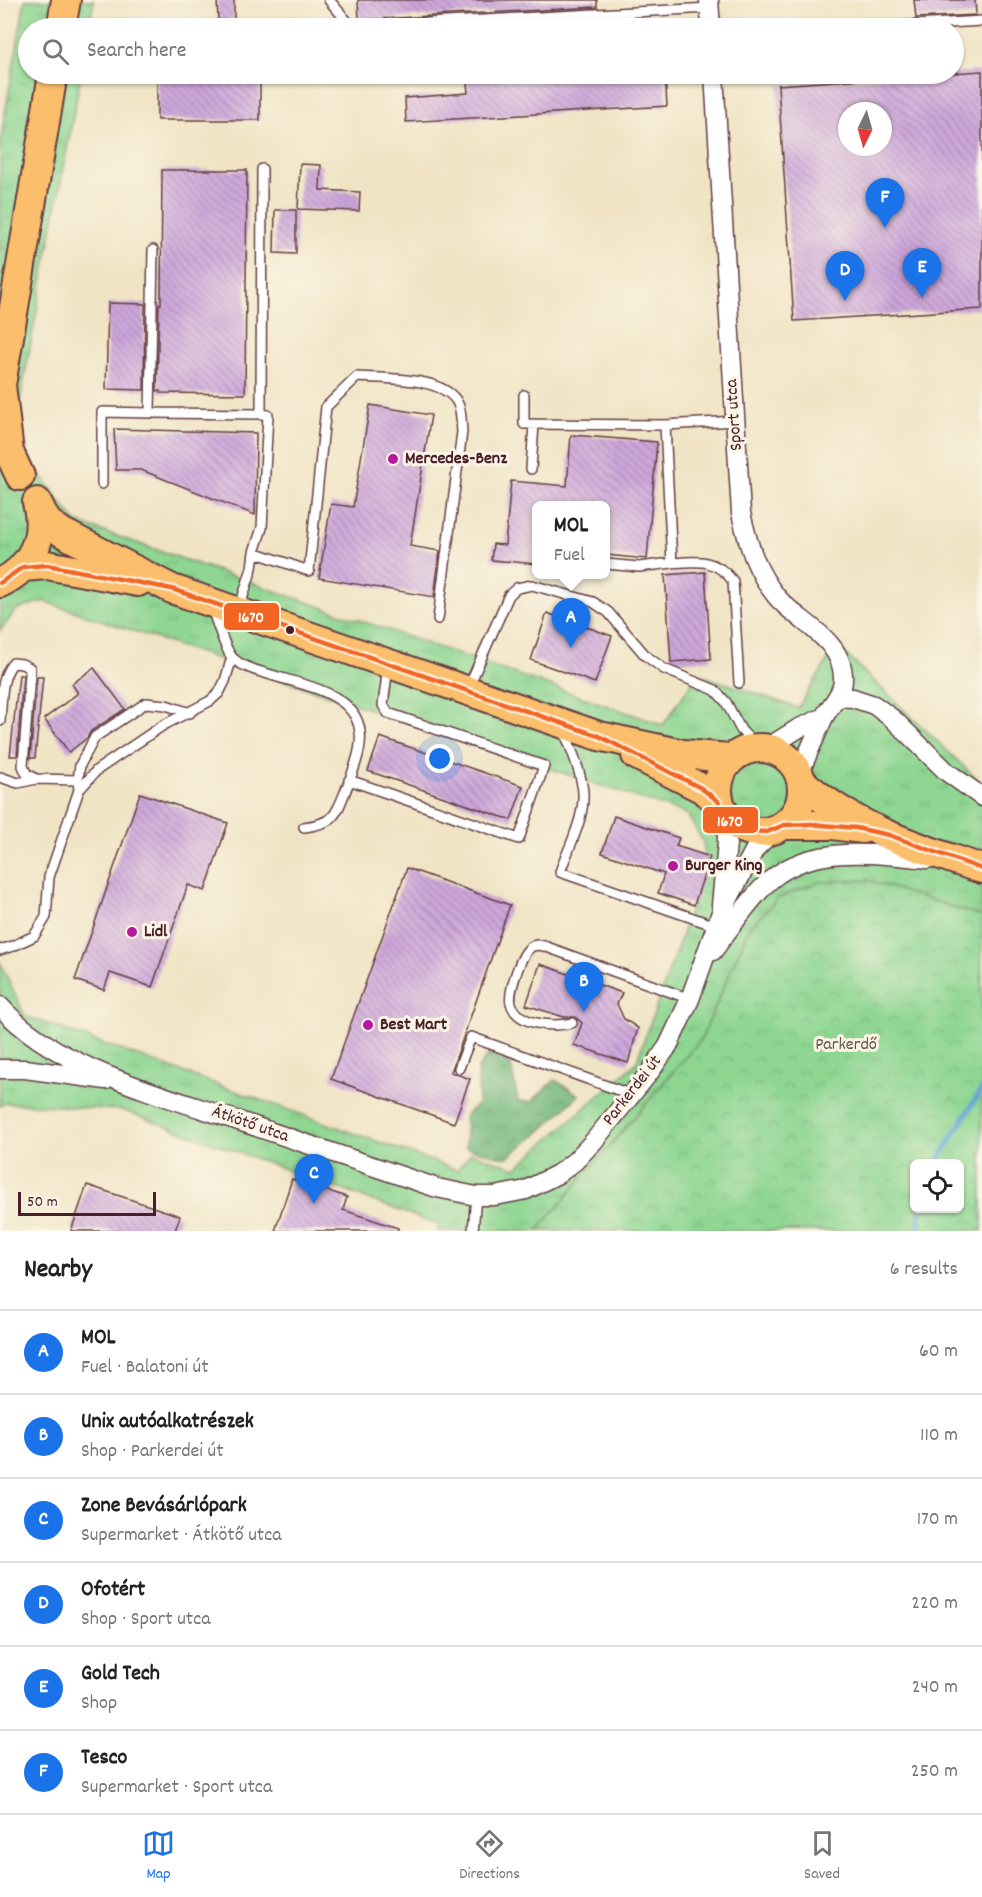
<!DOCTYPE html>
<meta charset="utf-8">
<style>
body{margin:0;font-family:Dekko,sans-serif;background:#f2f2f2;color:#222}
.controls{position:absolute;right:18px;bottom:18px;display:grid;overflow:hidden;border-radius:9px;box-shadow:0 2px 4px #0004}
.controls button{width:54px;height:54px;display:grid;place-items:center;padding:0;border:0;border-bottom:2px solid #e0e0e0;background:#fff;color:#222;font:30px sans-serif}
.compass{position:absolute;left:838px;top:102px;width:54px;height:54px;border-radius:50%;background:#fff;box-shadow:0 2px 4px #0004;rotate:185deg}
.scale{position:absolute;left:18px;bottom:15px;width:138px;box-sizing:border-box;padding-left:6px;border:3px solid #4a1f2b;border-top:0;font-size:16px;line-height:21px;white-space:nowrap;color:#4a1f2b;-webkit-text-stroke:4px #fcf5e5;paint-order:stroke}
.you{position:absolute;left:440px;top:759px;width:21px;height:21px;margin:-15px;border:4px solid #fff;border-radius:50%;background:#1a73e8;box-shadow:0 0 0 9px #1a73e833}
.badge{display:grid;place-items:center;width:39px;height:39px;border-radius:50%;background:#1a73e8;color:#fff;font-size:20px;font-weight:700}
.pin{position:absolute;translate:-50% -50px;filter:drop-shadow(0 2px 3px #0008)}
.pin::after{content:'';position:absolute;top:32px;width:21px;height:18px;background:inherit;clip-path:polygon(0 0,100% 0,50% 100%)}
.popup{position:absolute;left:532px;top:501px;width:78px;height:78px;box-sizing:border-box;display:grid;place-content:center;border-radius:9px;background:#fff;filter:drop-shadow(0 2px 4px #0005);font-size:20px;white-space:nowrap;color:#767676}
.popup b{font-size:22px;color:#222}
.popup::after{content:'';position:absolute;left:50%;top:100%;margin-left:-12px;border:12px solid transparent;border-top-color:#fff}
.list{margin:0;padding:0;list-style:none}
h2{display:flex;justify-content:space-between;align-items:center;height:78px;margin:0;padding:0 24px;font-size:26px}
h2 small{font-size:20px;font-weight:400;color:#767676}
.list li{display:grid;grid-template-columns:39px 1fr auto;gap:18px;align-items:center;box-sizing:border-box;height:84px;padding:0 24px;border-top:2px solid #e0e0e0}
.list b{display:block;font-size:22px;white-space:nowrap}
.list p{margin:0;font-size:20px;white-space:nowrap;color:#767676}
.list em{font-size:20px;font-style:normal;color:#767676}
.icon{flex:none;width:33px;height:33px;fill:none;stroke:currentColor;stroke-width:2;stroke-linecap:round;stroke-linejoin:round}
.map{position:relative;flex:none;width:982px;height:1231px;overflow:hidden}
.search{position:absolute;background:#fff;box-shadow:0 2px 4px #0004;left:18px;right:18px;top:18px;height:66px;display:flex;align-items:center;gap:15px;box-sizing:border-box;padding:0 21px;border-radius:33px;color:#767676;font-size:22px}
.sheet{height:582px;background:#fff}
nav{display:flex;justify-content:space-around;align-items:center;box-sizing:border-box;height:84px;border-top:2px solid #e0e0e0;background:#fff;font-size:16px;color:#767676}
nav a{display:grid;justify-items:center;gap:3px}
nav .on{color:#1a73e8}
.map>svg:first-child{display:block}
.grass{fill:url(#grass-tufts);stroke:#6c7a5e;stroke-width:1.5}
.forest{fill:url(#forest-crowns);stroke:#5e6b54;stroke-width:1.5}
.park{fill:url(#park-crowns);stroke:#6c7a5e;stroke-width:1.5;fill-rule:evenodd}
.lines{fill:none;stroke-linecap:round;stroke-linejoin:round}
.stream{stroke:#66a5d8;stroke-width:5}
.building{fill:url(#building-back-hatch);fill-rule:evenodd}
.lane-casing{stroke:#633d42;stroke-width:12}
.street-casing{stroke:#633d42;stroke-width:21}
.primary-casing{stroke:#633d42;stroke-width:32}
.lane{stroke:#fff;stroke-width:9}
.street{stroke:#fff;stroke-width:18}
.primary{stroke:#fabe6d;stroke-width:28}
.bus-1-casing{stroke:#fcf5e5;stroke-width:9}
.bus-1{stroke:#f26522;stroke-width:4.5}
.poi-dot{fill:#b5179e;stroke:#fcf5e5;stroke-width:2}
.bus-dot{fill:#4a1f2b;stroke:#fcf5e5;stroke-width:2}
.labels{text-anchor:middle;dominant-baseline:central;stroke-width:6;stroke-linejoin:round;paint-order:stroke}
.street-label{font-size:18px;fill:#4a1f2b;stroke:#fcf5e5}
.poi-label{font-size:18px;font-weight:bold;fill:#4a1f2b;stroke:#fcf5e5;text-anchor:start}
.park-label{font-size:18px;fill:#5e564a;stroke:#fcf5e5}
.line-badge{stroke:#fcf5e5;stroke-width:2}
.badge-label{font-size:16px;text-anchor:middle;font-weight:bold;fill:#fff}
</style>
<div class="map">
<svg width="982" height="1231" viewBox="0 0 982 1231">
<defs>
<pattern id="grass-tufts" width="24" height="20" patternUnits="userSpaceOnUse" patternTransform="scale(1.5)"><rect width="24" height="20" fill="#8ed692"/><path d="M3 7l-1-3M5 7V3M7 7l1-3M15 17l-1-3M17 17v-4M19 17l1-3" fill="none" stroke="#7cb77e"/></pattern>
<pattern id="forest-crowns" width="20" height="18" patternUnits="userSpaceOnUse" patternTransform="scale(1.5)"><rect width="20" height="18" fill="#72b77c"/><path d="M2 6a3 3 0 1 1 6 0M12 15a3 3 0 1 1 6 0" fill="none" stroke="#609466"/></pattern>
<pattern id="park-crowns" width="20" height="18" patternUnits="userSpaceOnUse" patternTransform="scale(1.5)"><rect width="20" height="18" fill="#8ed692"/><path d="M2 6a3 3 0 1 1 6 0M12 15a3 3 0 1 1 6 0" fill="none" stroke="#7cb77e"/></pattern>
<pattern id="building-back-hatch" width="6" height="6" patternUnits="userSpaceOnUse" patternTransform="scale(1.5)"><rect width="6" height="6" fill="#cea7db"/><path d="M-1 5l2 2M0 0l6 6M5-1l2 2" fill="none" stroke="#a987b2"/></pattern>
</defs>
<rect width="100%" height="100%" fill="#fcf5e5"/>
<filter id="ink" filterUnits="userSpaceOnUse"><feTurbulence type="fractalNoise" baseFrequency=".0167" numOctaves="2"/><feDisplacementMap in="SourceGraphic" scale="12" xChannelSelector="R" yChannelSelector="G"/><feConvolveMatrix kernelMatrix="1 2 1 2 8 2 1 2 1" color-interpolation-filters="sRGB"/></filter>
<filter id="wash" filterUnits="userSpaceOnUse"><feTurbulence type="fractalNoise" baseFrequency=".008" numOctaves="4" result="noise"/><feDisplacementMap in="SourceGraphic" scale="24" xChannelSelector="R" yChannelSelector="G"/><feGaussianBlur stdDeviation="1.35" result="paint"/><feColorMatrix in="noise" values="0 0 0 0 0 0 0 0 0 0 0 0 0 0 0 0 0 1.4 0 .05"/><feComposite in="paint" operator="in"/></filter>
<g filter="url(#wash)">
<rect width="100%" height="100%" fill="#f0e4c5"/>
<path class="grass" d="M25,0h69l-5,28h-61v46h53l-68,364 63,84 587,203 35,-51 100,34 39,-62 145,138v132l-115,-36 -118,48 -47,110 -165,193h-99l1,-6 -317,-115 -118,-7 -4,3v-144l25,54 432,154 14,-17 45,15 120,-105 46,-128 24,-75 -3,-18 -16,-28 -644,-213 -27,9 -16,21v-488z"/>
<path class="forest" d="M488,1055l23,9 7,37 13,1 24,-22 24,15 -44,41 -29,22 -40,-10 -1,-33 13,-11v-36z"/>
<path class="park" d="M867,880l115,36v315h-445l165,-193 47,-110 29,-30 40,-16zM914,1164h46v44h-46z"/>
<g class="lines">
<path class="stream" d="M936,1164l46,-76
M918,1231l3,-23"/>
</g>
<g id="blocks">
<path class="building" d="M217,0h17v20h-16z
M358,0h239v7l-238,13z
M914,0h61l1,15 -60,3z
M982,71v238l-188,12 -16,-236zM847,111h36v36h-36z
M157,74h103v46h-103z
M466,74h199l2,32 -261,16 -1,-24 63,-5z
M300,164l21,1 -1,25 40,2 -1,19 -61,-2z
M162,170h85l-2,224 -85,-1v-2h-3l2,-87h2z
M275,210h21v44l-22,-1z
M108,303l37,1 -1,86 -38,-1z
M370,405l61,10 -21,131 30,5 -6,46 -115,-19 12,-74 22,3z
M114,429l142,4 -1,82 -114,-45h-25z
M571,435l86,7 -10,117 -41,-4v-49h-69v58l-46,-4 2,-16 12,1 6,-64 56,5z
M705,572l6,87 -40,3 -6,-87z
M547,613l65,23 -17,47 -64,-23z
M94,668l31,41 -34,22 -4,7 -18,14 -25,-33 34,-26 -6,-9z
M19,675h4l-6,81h-7z
M37,677h6l-8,81h-5z
M380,737l143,49 -12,34 -143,-49z
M140,793l88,30 -23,68 -17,-6 -36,102 -42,-14 -6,17 -29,-10z
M614,816l65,22 -3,8 34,11 -16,48 -36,-12 6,-19 -62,-21z
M407,868l103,37 -59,167 19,7 -16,44 -123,-44z
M540,964l82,29 -5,11 7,15 14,9 -10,35 -54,-18 8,-22 -7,-6h-11l-38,-12z
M292,1179l55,18 -4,13 55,18v3h-123z
M87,1185l93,31 -5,15h-104z"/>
</g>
</g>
<g filter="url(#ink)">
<use href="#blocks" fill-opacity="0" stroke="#633d42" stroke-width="1.5"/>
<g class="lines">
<g class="lane-casing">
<path id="lane" d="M329,0l23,27 358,-19
M864,28l118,-7
M153,250l-3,163 111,1
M524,395v29l141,1
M736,421l-71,4 7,138c26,-2 43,-5 61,18l6,102
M531,469l3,-45
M102,484v-72l48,1
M254,552l55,19 17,-164 31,-30c26,2 89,-1 101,27 4,8 3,19 4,28l-24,187
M606,564l33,3 33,-4
M212,609c5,13 11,35 19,47 7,9 26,15 37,18 36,12 98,19 92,70 -1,14 -8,30 -13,43 -11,28 -12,36 -43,40
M239,609l13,-41 2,-16 8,-24 6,-113 -7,-1 1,-245
M469,686l40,-91 8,-7 15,-3 61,17 15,10 38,44 18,13 51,21 11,12 15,28 16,17
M0,721c2,-19 0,-44 13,-58l9,1 8,4v6l-7,92 3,7 10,6
M564,731c7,17 15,35 18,54 6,28 -13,61 -22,87l156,54
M0,777l18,6 18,-4 42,1
M349,780l170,59 25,-73 -156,-53 -5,-8 5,-38
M79,790l-1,-10 2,-15 15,-28 51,-34 20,2 24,8
M0,950l13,-4 21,-10 12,-19 3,-40 30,-87 18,-20 65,-44 48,-25 9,-8 6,-12 7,-24
M572,1023c-18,4 -55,3 -61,-20 -3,-10 10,-50 20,-56 4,-3 8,-2 13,-1l146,53
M459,1068l12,-31 161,58
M473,1231l3,-35"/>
</g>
<g class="street-casing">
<path id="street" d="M709,0l2,28
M714,74l27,439c7,31 15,58 35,83 21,26 68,43 67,83 0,16 -14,27 -20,40 -8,18 -16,37 -24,55
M838,697l15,1 21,7 19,14 54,53 35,25
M767,748l32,-20 25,-11
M721,905l6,-62v-26
M713,951c16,-22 32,-45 51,-65 43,-44 109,-32 163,-27
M0,1006c55,62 162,89 239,115 66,22 132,45 198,67l39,8h19l31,-6 32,-16 17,-13 18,-19 56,-69 19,-27 22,-47 30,-84 35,-66 18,-18
M0,1069h25l81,11"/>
</g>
<g class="primary-casing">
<path id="primary" d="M61,28l5,-28
M20,476l-11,-24 -8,-67 52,-311
M37,502l10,20 16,11 109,56 427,147 84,18 47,4
M23,567l24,-2 91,17
M0,583c32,-15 46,-46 37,-80
M718 790a42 42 0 1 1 84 0a42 42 0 1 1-84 0Z
M636,755l65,33 17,13
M802,782c52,46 115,65 180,87
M784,825h48l31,4"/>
</g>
<use href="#lane" class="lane"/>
<use href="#street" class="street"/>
<use href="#primary" class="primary"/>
<g class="bus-1-casing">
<path id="bus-1" d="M0,583l23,-16 24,-2 125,24 427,147 102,52 17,13 13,20 17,10 19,1 17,-7 27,-1 45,4 33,7 93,34"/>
</g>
<use href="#bus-1" class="bus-1"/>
</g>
</g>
<g class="poi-dot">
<circle cx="393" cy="459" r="6"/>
<circle cx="673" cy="866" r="6"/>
<circle cx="132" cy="932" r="6"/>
<circle cx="368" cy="1025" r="6"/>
</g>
<circle class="bus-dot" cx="290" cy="630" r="5"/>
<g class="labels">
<g class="street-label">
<text transform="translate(735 415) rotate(-94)">Sport utca</text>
<text transform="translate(633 1091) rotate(-52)">Parkerdei út</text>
<text transform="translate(250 1125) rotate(19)">Átkötő utca</text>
</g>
<g class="poi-label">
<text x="405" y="459">Mercedes-Benz</text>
<text x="685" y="866">Burger King</text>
<text x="144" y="932">Lidl</text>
<text x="380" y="1025">Best Mart</text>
</g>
<g class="park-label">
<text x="846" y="1045">Parkerdő</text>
</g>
</g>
<g class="line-badge">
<rect x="223" y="602" width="57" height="29" rx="6" fill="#f26522"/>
<rect x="702" y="806" width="57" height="28" rx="6" fill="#f26522"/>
</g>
<g class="badge-label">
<text x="251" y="622">1670</text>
<text x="730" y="826">1670</text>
</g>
</svg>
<div class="controls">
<button><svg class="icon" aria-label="locate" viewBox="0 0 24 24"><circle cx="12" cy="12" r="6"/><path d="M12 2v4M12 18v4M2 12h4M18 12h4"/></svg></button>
</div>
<svg class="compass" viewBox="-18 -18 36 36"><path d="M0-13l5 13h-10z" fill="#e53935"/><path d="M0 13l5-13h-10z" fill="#767676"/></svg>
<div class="scale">50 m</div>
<div class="you"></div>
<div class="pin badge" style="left:571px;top:648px">A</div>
<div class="popup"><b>MOL</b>Fuel</div>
<div class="pin badge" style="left:584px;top:1012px">B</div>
<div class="pin badge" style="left:314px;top:1204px">C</div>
<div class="pin badge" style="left:845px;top:301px">D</div>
<div class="pin badge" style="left:922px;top:298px">E</div>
<div class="pin badge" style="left:885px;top:228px">F</div>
<div class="search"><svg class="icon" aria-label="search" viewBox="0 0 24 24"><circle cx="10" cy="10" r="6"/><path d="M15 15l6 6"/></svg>Search here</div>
</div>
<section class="sheet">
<h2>Nearby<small>6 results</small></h2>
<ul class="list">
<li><span class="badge">A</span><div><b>MOL</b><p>Fuel · Balatoni út</p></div><em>60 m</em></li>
<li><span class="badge">B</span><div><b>Unix autóalkatrészek</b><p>Shop · Parkerdei út</p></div><em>110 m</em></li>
<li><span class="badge">C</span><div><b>Zone Bevásárlópark</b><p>Supermarket · Átkötő utca</p></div><em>170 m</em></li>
<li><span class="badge">D</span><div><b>Ofotért</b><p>Shop · Sport utca</p></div><em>220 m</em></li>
<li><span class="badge">E</span><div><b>Gold Tech</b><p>Shop</p></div><em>240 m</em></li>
<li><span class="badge">F</span><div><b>Tesco</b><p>Supermarket · Sport utca</p></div><em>250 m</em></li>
</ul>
</section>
<nav>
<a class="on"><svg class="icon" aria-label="map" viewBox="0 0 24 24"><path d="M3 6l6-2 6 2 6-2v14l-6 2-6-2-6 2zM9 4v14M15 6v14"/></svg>Map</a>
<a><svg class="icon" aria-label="directions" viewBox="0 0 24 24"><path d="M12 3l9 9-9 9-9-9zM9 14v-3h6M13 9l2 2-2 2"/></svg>Directions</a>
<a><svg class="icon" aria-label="saved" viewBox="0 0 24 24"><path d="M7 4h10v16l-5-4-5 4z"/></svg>Saved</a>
</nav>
